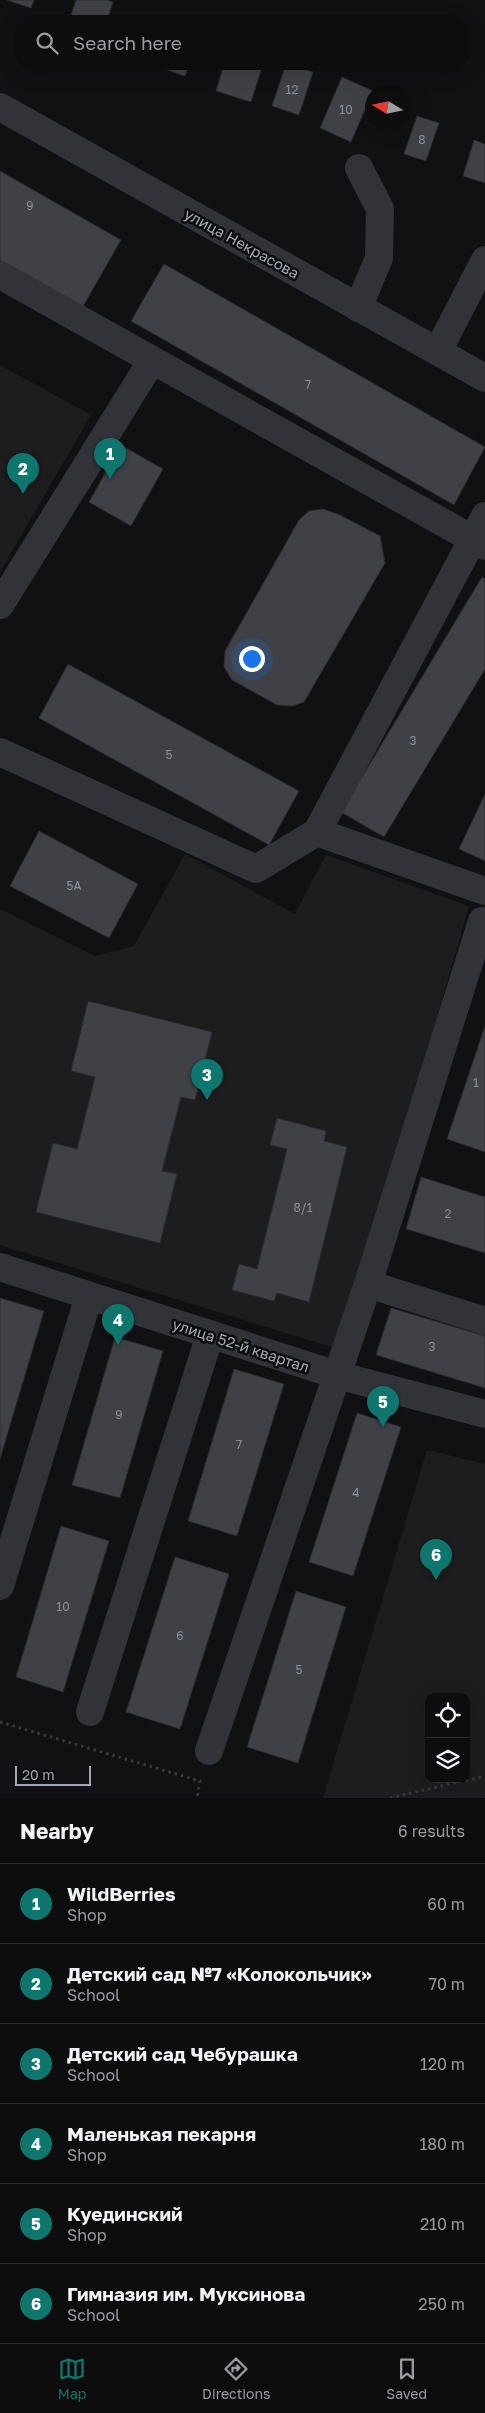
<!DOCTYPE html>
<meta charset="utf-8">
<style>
body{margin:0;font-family:"Golos Text",sans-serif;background:#161617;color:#f1f3f6}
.controls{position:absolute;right:15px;bottom:15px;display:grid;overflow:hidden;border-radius:10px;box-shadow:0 5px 20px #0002}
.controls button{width:45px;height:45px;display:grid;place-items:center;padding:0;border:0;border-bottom:1px solid #2d2d2e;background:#0d0d0e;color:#f1f3f6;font:25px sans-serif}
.compass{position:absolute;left:365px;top:85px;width:45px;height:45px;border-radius:50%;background:#0d0d0e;box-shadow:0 5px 20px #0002;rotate:280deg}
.scale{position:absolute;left:15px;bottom:12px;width:76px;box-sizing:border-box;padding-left:5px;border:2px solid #a2a9b4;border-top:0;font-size:14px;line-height:18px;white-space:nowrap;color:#a2a9b4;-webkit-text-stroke:4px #0c0c0e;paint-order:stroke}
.you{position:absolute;left:251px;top:658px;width:18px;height:18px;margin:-12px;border:4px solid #fff;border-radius:50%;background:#1a73e8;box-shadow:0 0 0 8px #1a73e833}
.badge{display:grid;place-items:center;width:32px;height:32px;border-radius:50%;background:#0f766e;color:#fff;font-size:16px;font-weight:700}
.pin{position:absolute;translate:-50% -41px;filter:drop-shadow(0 1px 2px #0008)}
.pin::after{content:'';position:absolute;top:26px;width:18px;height:15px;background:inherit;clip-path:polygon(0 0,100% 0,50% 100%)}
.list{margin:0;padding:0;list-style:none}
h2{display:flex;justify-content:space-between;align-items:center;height:65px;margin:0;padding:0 20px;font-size:21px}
h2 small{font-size:16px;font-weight:400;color:#9a9c9e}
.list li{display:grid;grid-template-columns:32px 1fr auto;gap:15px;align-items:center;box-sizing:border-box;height:80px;padding:0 20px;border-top:1px solid #2d2d2e}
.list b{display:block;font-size:19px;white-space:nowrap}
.list p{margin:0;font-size:16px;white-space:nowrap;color:#9a9c9e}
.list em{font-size:16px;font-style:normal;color:#9a9c9e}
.icon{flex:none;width:28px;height:28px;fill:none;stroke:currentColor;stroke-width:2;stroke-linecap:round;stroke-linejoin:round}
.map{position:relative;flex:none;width:485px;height:1798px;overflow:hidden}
.search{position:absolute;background:#0d0d0e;box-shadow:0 5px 20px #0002;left:15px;right:15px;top:15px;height:55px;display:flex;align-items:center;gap:12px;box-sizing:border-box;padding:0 18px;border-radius:20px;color:#9a9c9e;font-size:19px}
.sheet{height:545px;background:#0d0d0e}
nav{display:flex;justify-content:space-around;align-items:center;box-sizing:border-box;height:70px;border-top:1px solid #2d2d2e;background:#0d0d0e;font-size:14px;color:#9a9c9e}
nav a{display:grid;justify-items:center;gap:2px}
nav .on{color:#0f766e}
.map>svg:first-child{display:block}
.built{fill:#1d1d20;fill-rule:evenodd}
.building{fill:#404146;stroke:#2b2b2f}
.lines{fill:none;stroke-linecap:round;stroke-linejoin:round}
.path{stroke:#383a3f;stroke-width:3;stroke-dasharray:2.5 4;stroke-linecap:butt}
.minor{stroke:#323338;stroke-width:28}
.labels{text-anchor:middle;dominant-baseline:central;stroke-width:5;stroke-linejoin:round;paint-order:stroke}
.number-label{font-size:12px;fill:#8a8f98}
.street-label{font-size:15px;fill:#a2a9b4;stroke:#0c0c0e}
</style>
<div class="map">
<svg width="485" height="1798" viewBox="0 0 485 1798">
<rect width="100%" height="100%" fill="#111113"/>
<path class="built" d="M0,365l91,50 -91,157z
M185,854l110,60 31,-59 143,51 -128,444 -341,-105v-336l95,47 39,-10z
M427,1450l58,14v334h-162zM429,1697h37v82h-37z"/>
<path class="building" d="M7,0h27l-3,8z
M76,0h31l6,2 -6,19h-38z
M156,64h33l-4,12 -30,-10z
M224,64h39l-12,38 -35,-11z
M286,64l27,8 -14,43 -27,-9z
M342,77l31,14 -22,51 -31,-14z
M417,116l22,7 -13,38 -22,-7z
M474,140l11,4v39l-22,-7z
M0,171l121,69 -39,68 -82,-46z
M164,264l321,183 -31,58 -323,-184z
M121,445l42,24 -32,57 -42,-24z
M323,509l17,6 40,21 5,27 -81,139 -12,4 -15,-1 -45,-25 -8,-13 1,-16 74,-131 10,-9z
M482,577l3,2v90l-101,168 -43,-25z
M68,664l231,127 -30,54 -230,-127z
M485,794v67l-26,-12z
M39,831l99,53 -29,54 -99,-52z
M88,1001l124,31 -17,68 -14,-3 -19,74 15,3 -17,69 -124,-31 17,-69 24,6 18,-72 -24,-6z
M485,1026v126l-38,-13z
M277,1118l49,13 -2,10 23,6 -38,155 -32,-9 -3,8 -42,-11 7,-26 18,5 30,-120 -17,-4z
M421,1177l64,20v56l-79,-24z
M0,1298l44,13 -44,148z
M391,1308l94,28v52l-109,-33z
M115,1337l48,14 -43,147 -48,-13z
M234,1369l50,15 -47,152 -49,-15z
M357,1413l44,14 -48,149 -44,-14z
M61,1526l48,15 -46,151 -47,-15z
M175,1557l54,17 -49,155 -54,-17z
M296,1591l50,16 -48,156 -51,-16z"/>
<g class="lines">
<path class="path" d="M0,1722l200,59 -3,17
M390,1798l95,-22"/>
<path class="minor" d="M0,107l485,271
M0,275l485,271
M358,308l21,-50 1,-49 -21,-41
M438,351l47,-91
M0,605l151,-243
M0,752l256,117 61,-37
M485,891l-168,-59 168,-316
M0,1267l337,108 148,39
M368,1284l114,-363
M0,1586l89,-290
M90,1712l120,-377
M209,1751l159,-467 117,37"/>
</g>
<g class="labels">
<g class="number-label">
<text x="292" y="89">12</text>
<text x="346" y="109">10</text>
<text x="422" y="139">8</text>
<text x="30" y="205">9</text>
<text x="308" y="384">7</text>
<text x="413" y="740">3</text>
<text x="169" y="754">5</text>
<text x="74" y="885">5А</text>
<text x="476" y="1082">1</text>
<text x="303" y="1207">8/1</text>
<text x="448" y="1213">2</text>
<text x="432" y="1346">3</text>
<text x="119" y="1414">9</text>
<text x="239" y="1444">7</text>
<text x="356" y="1492">4</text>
<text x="63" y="1606">10</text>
<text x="180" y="1635">6</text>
<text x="299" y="1669">5</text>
</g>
<g class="street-label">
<text transform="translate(242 243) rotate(29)">улица Некрасова</text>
<text transform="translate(241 1345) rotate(18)">улица 52-й квартал</text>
</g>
</g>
</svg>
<div class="controls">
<button><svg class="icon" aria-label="locate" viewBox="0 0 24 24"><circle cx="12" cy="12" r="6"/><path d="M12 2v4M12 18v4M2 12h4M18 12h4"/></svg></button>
<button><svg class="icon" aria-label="layers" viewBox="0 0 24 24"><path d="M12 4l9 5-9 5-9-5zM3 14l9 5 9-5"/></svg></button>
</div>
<svg class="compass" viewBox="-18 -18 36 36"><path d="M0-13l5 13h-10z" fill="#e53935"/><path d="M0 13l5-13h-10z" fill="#9a9c9e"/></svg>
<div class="scale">20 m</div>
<div class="you"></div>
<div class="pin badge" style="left:110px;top:479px">1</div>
<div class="pin badge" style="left:23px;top:494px">2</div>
<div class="pin badge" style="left:207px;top:1100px">3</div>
<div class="pin badge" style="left:118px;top:1345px">4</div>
<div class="pin badge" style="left:383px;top:1427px">5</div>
<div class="pin badge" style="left:436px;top:1580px">6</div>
<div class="search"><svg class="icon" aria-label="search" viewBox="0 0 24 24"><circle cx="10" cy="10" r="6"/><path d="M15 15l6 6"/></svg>Search here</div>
</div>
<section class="sheet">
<h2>Nearby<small>6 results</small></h2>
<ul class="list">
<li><span class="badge">1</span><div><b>WildBerries</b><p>Shop</p></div><em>60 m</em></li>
<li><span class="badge">2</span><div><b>Детский сад №7 «Колокольчик»</b><p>School</p></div><em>70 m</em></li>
<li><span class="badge">3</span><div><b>Детский сад Чебурашка</b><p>School</p></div><em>120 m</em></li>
<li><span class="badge">4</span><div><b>Маленькая пекарня</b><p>Shop</p></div><em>180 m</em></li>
<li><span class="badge">5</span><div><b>Куединский</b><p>Shop</p></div><em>210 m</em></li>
<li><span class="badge">6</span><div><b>Гимназия им. Муксинова</b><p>School</p></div><em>250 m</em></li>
</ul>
</section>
<nav>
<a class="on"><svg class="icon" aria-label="map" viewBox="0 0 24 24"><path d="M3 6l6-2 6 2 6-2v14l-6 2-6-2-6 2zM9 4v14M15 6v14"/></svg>Map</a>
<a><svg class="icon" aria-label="directions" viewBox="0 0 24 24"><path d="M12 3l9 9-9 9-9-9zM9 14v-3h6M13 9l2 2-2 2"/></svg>Directions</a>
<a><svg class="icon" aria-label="saved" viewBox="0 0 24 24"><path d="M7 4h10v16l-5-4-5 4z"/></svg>Saved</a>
</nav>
